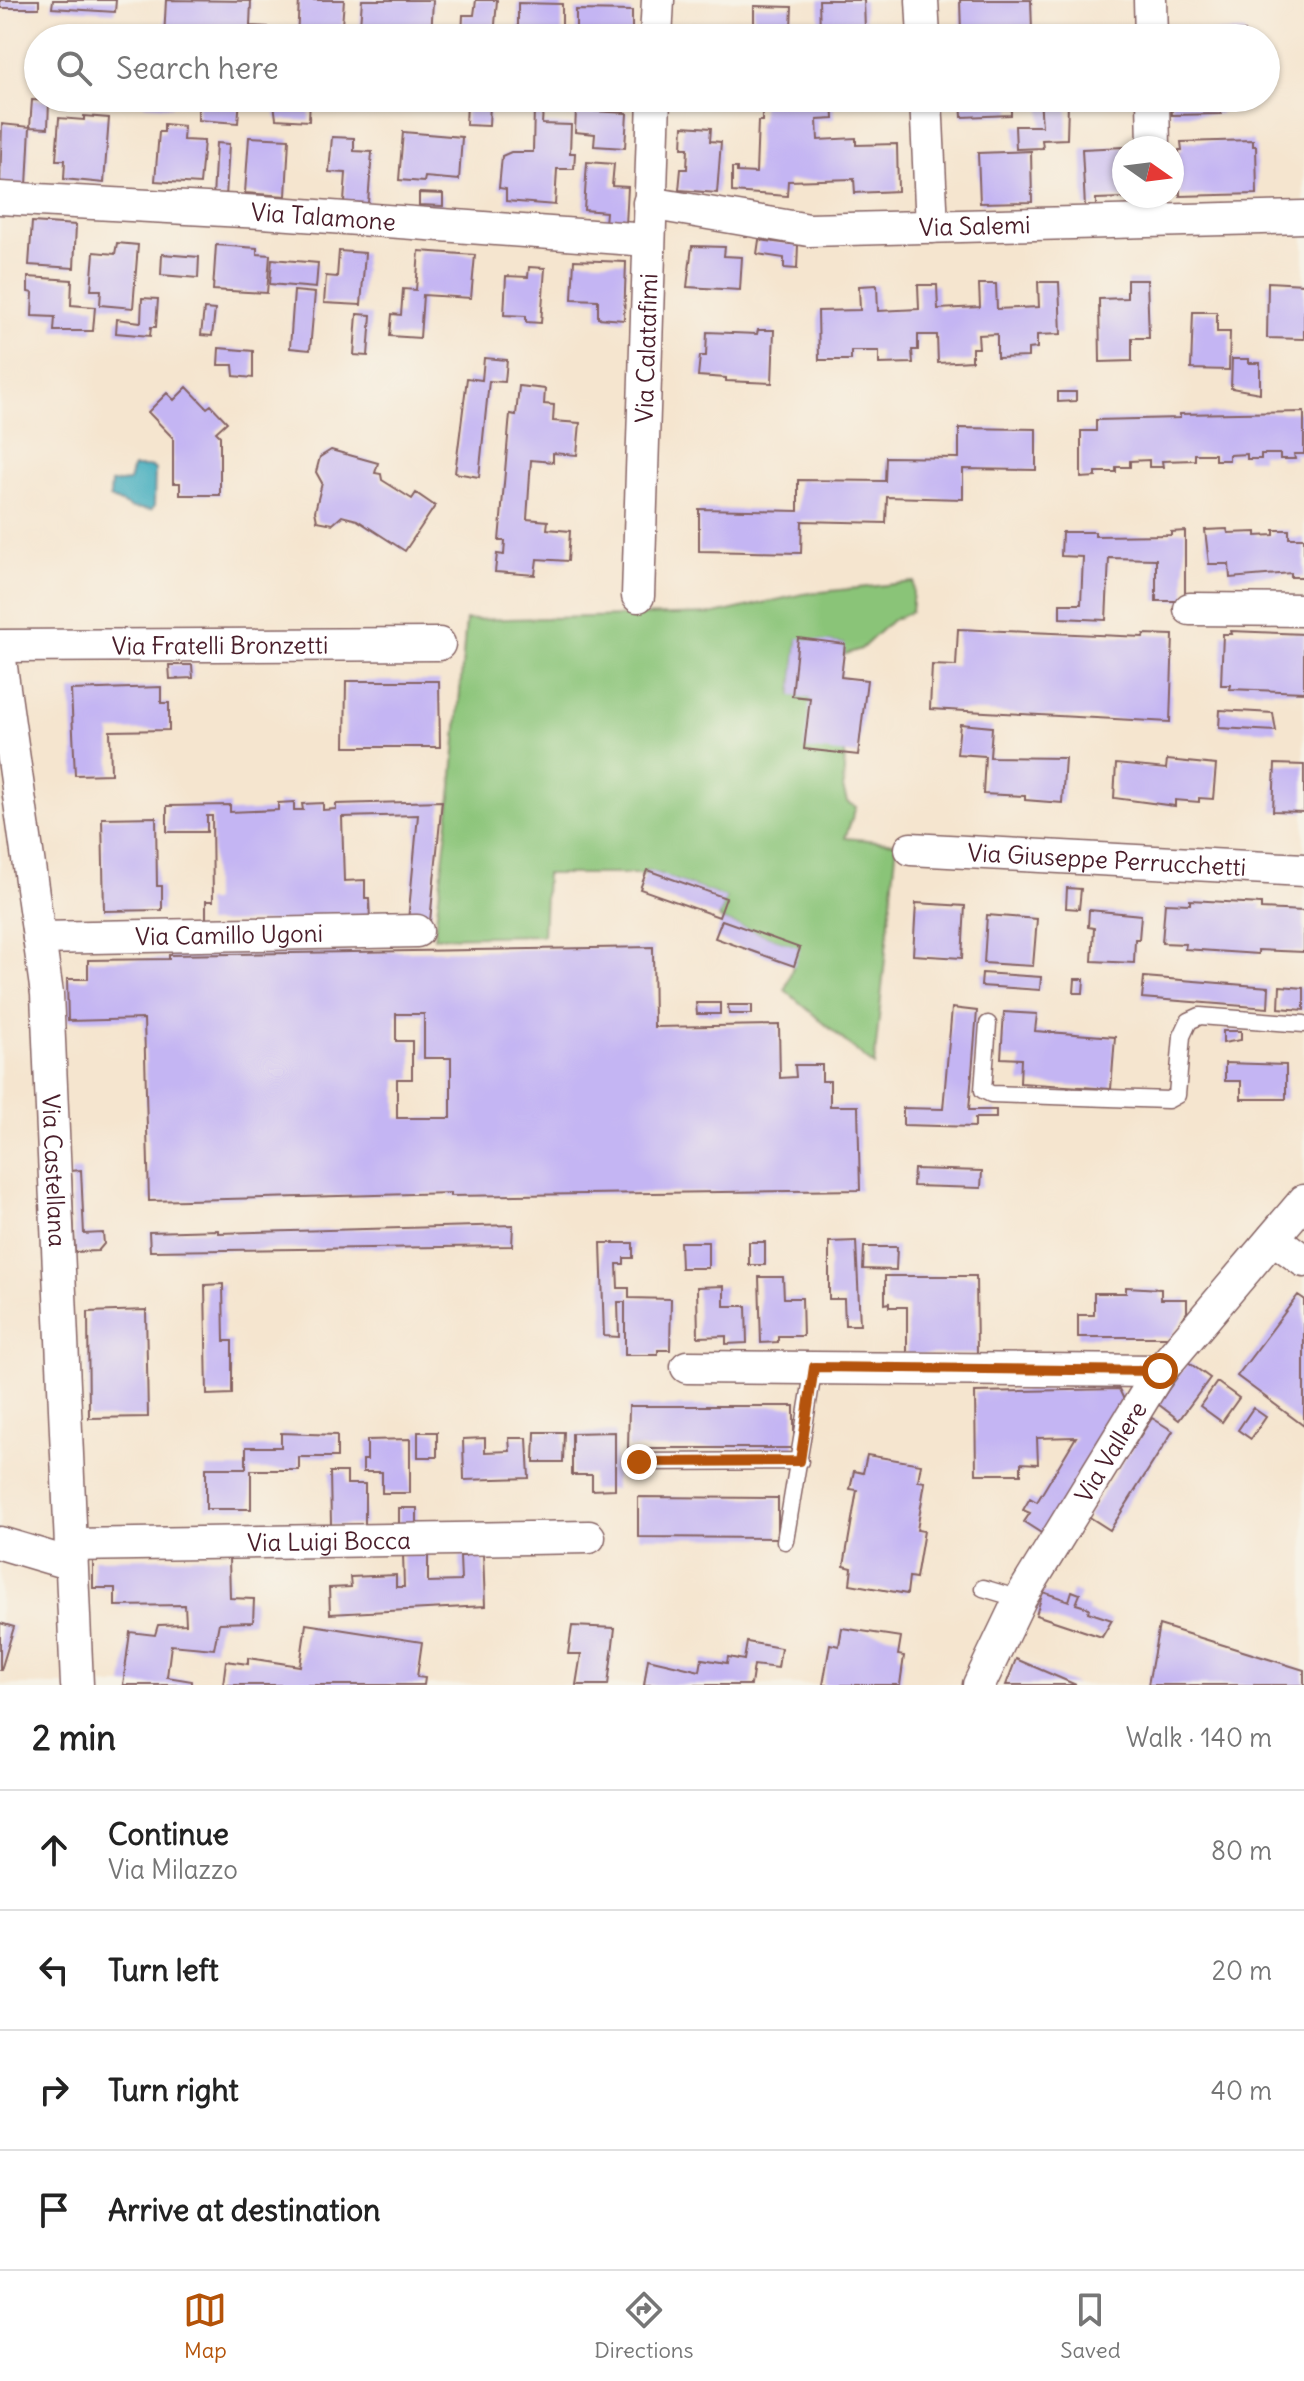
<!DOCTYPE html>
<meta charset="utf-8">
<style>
body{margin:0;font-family:Delius,sans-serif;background:#f2f2f2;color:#222}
.compass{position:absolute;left:1112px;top:136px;width:72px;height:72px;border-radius:50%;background:#fff;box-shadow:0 2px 6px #0004;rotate:104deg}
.stop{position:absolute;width:24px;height:24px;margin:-18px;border:6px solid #b45309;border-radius:50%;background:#fff}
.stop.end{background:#b45309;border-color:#fff;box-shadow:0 2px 8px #0008}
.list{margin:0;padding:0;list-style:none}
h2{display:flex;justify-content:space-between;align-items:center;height:104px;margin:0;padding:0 32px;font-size:34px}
h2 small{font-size:26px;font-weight:400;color:#767676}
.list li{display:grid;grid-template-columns:52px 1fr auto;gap:24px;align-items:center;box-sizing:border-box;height:120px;padding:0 32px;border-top:2px solid #e0e0e0}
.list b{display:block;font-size:30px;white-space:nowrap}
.list p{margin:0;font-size:26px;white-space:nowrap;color:#767676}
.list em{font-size:26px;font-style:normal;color:#767676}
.icon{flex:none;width:44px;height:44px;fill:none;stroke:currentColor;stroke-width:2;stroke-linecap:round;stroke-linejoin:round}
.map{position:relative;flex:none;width:1304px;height:1685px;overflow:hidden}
.search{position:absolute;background:#fff;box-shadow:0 2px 6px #0004;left:24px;right:24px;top:24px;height:88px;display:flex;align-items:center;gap:20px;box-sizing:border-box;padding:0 28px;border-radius:44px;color:#767676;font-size:30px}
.sheet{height:584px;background:#fff}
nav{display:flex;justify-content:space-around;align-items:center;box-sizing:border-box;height:112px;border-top:2px solid #e0e0e0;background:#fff;font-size:22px;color:#767676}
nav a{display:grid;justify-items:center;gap:4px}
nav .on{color:#b45309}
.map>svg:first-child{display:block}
.green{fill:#8ac478;stroke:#6a7252;stroke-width:2}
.water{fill:#3facbd;stroke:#446674;stroke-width:2}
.building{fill:#c4b5f3;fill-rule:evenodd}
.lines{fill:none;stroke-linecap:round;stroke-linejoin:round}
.lane-casing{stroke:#866464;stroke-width:19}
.street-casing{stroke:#866464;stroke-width:35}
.lane{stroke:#fff;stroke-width:16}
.street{stroke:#fff;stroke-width:32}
.route{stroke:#b45309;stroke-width:10}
.labels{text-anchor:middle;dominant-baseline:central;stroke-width:7;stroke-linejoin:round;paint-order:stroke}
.street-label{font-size:24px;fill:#4a1f2b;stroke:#f7f3e8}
</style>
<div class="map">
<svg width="1304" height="1685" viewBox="0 0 1304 1685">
<rect width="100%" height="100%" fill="#f7f3e8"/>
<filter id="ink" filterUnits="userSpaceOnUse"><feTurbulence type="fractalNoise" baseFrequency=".0125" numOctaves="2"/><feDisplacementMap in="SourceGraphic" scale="16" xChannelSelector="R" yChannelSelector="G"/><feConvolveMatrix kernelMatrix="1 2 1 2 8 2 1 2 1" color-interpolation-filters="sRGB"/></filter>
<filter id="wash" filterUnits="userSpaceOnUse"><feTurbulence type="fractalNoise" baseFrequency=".006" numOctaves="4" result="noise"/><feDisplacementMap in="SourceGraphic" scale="32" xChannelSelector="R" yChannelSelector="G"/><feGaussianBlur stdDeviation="1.8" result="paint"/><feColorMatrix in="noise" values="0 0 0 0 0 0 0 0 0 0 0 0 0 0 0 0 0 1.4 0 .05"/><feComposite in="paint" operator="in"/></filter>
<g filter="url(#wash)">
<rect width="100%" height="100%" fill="#f5e5cf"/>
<path class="green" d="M914,582l-3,30 -19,8 -31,29 -18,6 1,-11 -46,-5 -6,56 18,3 35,55 -2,35 4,14 9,5 -11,31 52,5 -23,223 -89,-76 14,-42 -77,-28 -3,-3 7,-19 -79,-28 -2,4h-99l-3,61 -109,2 18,-150 14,-167 249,-6 88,-20z"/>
<path class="water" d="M133,467h19l3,3 -1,36 -3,4 -20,-2 -21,-10 1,-15 18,-2z"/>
<g id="blocks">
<path class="building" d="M0,0h39v8h-39z
M53,0h63l-1,12 -63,-4z
M166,0l85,1 -1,25 18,1 -1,11h-103z
M299,0h45l-3,38h-44z
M362,0h71l-2,38 -52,-3v3h-20z
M476,0h21l-3,37 -32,-1 1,-21h11z
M819,0h45l1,30 -45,1z
M960,0h71l1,31 4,-1v8h-28v-7l-47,2z
M518,3l44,1v34h-44z
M754,6l38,1 -1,20 -37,-1z
M576,10l56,1v27h-56z
M1245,31l1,7h-51v-5z
M144,98h28l-1,9 -27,-2z
M198,98h42l-2,25 -40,-3z
M243,98h67l-1,23 -33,-2 -2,-16 -31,-3z
M558,98h10v9l-10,-1z
M682,98h46v7h-46z
M769,98h64l1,21 -17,1 1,20 38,-2v7l41,-1 1,47 -43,2 -1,-14 -66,2 -1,15 -55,-4v-24h5v4l19,1 2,-52h4v-18h7z
M961,98h50v17l-49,2z
M1040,98h23l1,5h4l-1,36 -25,1 1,8 -27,1 -1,-23h27z
M1171,98h50v16l-49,1z
M32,100l17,1 -1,27 -18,-1 -3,59 -27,-1 2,-61 28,3z
M467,102l23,1 -1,23 -23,-1z
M534,107l9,1 -1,16 29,1 -1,28h5l-1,16h-17l-2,36 -49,-4v-12l-7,-1 3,-32 9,-4h22z
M576,110l51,3 -2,35 -31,-2 1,-12 -20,-2z
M84,116l25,2 -5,65 -40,-4 1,-19h-9l3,-42 25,2z
M164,124l20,2 -1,14 21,1 -4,43 -45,-3 4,-49h5z
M683,126l28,2 -1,13 11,1 -4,51 -38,-3 2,-21h6l1,-21h-6z
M403,132l59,5 -3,43 -34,-3 -1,5 -25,-2z
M249,137l40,2 -3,57 -41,-3z
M332,137l22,1v13l18,1 -4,51 -24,-1 2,-29 -17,-1z
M1253,140v6h3l1,48 -77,2 -1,-46h3l-1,-8z
M216,143l13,1 -3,54h-13z
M1124,147v51l-28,1v7l-11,1 -3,-58z
M1031,151l1,51 -52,1 -2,-50z
M587,162l27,2 -2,22 16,1 -2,38 -21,-1 1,-12 -22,-2z
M419,193l24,1v12l-24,-1z
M32,222l44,3 -2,43 -45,-3z
M759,240l39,5 -1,24 -13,-1v-10l-27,-4z
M117,243l21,2 -5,63 -33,-3 1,-15h-10l3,-38 21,2z
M216,245l41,3v6l13,1 -3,38 -54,-3z
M692,246l33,1 -1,9 18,1 -2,33 -53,-3z
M339,251l26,2 -4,52 -37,-2 2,-27 11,1z
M419,251l56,4 -4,43 -48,-3 -3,43 -30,-2 2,-22 9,1 2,-26 13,1z
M162,254l37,3 -1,21 -37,-3z
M272,259l46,4 -2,25 -46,-4z
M574,260l52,2 -2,58 -26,-2v-18l-26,-1z
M529,267l16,1 -4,55 -15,-1v-6l-22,-1 2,-39 22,1z
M28,277l44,3 -1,25 24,2 -2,24h-39l1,-14 -23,-1 1,-23 -5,-1z
M1127,280h20l2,58h-17v23l-32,1 -1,-63 28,-1z
M1038,282h21l2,52 -24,1v13l-9,1v8l-31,1v-24l-19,1 1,13h-7v13l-34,2 -1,-28h-19v15h-6l1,13 -34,1v-13h-28v9h-32l-1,-49 42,-1 -1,-24 18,-1 1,26 41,-2 -1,-24h19l1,24 42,-2 -1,-23h17l1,25 42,-2z
M1268,282l36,2v55l-37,-1z
M294,291l21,2 -5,57 -20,-2z
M142,298l16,1 -2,28h-5l-1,9 -34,-3 1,-14 24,3z
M204,309l11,1 -3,26 -11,-1z
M1193,312h24v20h13l-1,38 -38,-1z
M357,314l14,1 -3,41 -14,-1z
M758,330h16l-2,53 -46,-2v-3l-28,-2 2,-20h6l1,-24 50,2z
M219,348l34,3v27l-19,-2 -1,-11h-15z
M484,358l23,2 -2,22 -16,-1 -10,96 -24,-4 12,-95 15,2z
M1232,359h17v4h11v30l-29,-5z
M519,386l26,3 -1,15 10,1 -1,16 27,2 -3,32 -24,-2v9l-22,-2 -4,59 21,2 -1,8 23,2 -2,30 -31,-2 -2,16 -40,-3 2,-18 7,1 1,-14h-6l11,-127 6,1z
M187,387l20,21 4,-3 16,17 -11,10 4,4v59h-40v-12h-7v-45l-25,-26 19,-19 7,7z
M1058,392h18v9l-18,1z
M1304,412v42h-10l1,5h-15v-5h-19v5h-14v-5l-18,1v5h-14v-6h-20v6l-33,1 1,6h-14v-7l-19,1v6h-14v5h-20v5l-15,1v-47h15v-11l84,-2v-4z
M959,428l77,1v41l-73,-1v30l-76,-2 -1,26 -84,-2 -1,32 -102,-2v-42l99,2v-31l87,1 1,-24 73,1z
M331,450l47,13 -3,10 6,1 1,6 30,19 4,-6 19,13 -30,45 -48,-31 -15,-4 -9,8 -16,-3 -2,-10 7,-28 -6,-11 4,-15z
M1227,529l1,4 28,-1v4l18,-1v-5h15v8h15v39h-13v-4l-61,5 -1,-14h-20l-4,-34z
M1185,531v70h-29v-42l-47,-1 -3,62 -46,-2v-14h21l2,-47 -22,-1 1,-24h33v4l76,-1v-3z
M958,629l185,8 1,-3 29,1 -3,87 -240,-13 2,-44 24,1z
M1231,631l73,3v58l-75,-3 1,-4h-9l2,-51h9z
M798,638l47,6 -4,33 26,3 -9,75 -54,-6 6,-51 -18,-2z
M169,665h23l1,13 -23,1z
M346,681h93l1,66h-95z
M161,687v16h8v27l-59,1 1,43 -36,1 -4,-85z
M1220,710l53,3 3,18 -57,-3z
M960,724l32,3 -2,30 75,1 -3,45 -37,-3v-4l-42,-2 2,-38 -28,-2z
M1167,760l49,5 -3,34 -14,-1v4l-24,-2v6l-61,-8 2,-34 50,5z
M1275,764l29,1v47l-31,-1z
M442,801l-12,120h-22l10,-106 -76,2 2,64 21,-1v18h4l1,22 -164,3v-22h7l-1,-85h-5v16h-40v-26l63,-1v7l48,-2v-7l16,-1v8h9l-1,-6 21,-1v7l13,-1v-5z
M156,817l1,69h5v24l-58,1 -2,-93z
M647,870l79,28 -7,19 -79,-28z
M1067,888l14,1 -2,20 -13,-1z
M1190,900l71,4v5l43,2v41l-46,-2v4l-73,-5 1,-5 -24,-1 3,-40 25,1z
M916,903l49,3 -3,52 -49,-3z
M1089,910l52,5 -2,24h-4l-1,24 -42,-2 2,-33 -6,-1z
M987,915l50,4 -4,47 -49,-3z
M722,920l78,28 -6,18 -79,-28z
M653,947l1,80 125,-2 1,53 16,-1 -1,-12h27v16h8v25h28l2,84 -410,6v-3l-301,8 -5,-182 -76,2 -1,-42h21v-19l81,-1v-4zM396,1014h28v44h27v60h-54v-39h15v-38h-16z
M982,973l59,4 -1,13 -59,-4z
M1144,977l125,10 -1,21 -126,-10z
M1075,979h9l-1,14h-9z
M1280,986l24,2v22l-25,-2z
M696,1003h24v11h-23z
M728,1005h24v9h-23z
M952,1008l25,3 -8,99h27v8h-21v9l-72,-2v-17l40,1z
M1004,1012l33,2 -2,17 80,6 -4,52 -91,-6 1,-24 -20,-1z
M1223,1031h18v9l-18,3z
M1225,1063l61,2v34h-45v-18h-16z
M914,1169l68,2 -1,17 -68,-2z
M81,1170l3,64 19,-1 1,11 -6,7 -23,1 -4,-81z
M513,1225l-1,21 -362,5 -1,-19 69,-2v3z
M856,1241l4,84h-15l-1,-26h-15v-57z
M680,1242h28v26h-27z
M749,1242h16v23h-16z
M601,1243h32v15h-9v6h-7l1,24h11v10l42,1 -1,51h-12v5h-33v-53h-7l1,35 -15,-1z
M864,1247h33l-1,23 -33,-1z
M885,1276h91l1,78h-70v-47h-18v-4l-4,1z
M759,1277h24l1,21h18l1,38h-25v6l-17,1z
M223,1284l1,57h8v53l-25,1 -2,-110z
M724,1286v20h22l1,37 -21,1v-8l-28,1 -1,-50z
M1126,1287l35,2v10h26v13l-16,25h-93v-22h16v-22h32z
M1298,1295l6,4v127l-67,-50z
M146,1310l2,107 -59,1 -1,-106z
M1188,1362l22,16 -31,42 -21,-16z
M1217,1382l22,16 -17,24 -22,-16z
M1119,1389l7,15 -80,132 -22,-14 6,-9 -7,-3 7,-12 7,4 39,-65 -39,1 1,26 -17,-1v11h-45l-1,-82z
M629,1406h165v42h-166z
M1253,1408l13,9 -15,22 -13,-9z
M1152,1418l21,13 -63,99 -22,-14z
M418,1432h19v25h-19z
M535,1432h29l-1,30h-29z
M615,1432v57l-23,1v-15h-20v-42z
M281,1433l56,2v22h-38v13h-48v39h-45v-41h40v-21h35z
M485,1438v14l25,-1 -1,-13h18l2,40 -65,2 -1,-41z
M410,1439v54h-28v-21h-19v-12h4v-20z
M867,1455l54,9 -3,17 7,1 -8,48 7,1 -8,47 -7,-1 -2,17 -57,-10 2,-16 -8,-2 13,-76 -7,-1 4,-18 9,2z
M330,1472h17v12h18v41h-34z
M638,1497l140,1v40l-140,-1z
M399,1508h18v23h-18z
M483,1552l2,54 -155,8 -1,-26 22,-1 -1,-10 46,-2v12h8l-1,-33h25v28l33,-1 -1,-25h5v-3z
M229,1557l1,41 24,1 -1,23 -34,1 -5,26 -43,-4 -4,32 25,4v4h-69l7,-53 25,3 3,-10 28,-1 -1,-19 -70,1v-18h-22v-29z
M1072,1591l8,3 -4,10 13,4 -1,4 24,8 -10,17 -66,-22 7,-23 26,9z
M0,1623l14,4 -13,43h-1z
M306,1624l116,18 -5,35 8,1 -1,7h-201l3,-24 22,3v-6l52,8z
M1159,1625l145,45v15h-156z
M572,1626l43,2 -7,57h-32l5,-31h-13z
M842,1628l59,9 -3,18 6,1 -4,29h-77l7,-41 9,2z
M747,1642l34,6 -3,20 -24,-3 -3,20h-107l4,-26 52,12 2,-12 25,4 1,-6 16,3z
M1016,1659l51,22 9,4h-70z"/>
</g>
</g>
<g filter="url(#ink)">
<use href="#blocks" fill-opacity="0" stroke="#866464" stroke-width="2"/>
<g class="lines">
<g class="lane-casing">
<path id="lane" d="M988,1024l-5,66 8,4 177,6 9,-5 5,-59 7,-15 11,-5 104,8
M639,1462l161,-1
M785,1541l29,-174
M983,1588l37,11"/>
</g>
<g class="street-casing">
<g id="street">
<path d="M922,0l2,38"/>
<path d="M1150,0l1,38"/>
<path d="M656,38l2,-38"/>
<path d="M926,98l6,129"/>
<path d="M1153,98l1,50"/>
<path id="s1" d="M0,198l262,14 386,28"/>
<path id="s2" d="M649,203l160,27 495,-13"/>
<path id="s3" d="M638,596l16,-498"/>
<path d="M1190,609l114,1"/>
<path id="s4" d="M0,646l439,-2"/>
<path id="s5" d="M0,660l47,334 30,691"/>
<path id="s6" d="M911,849l393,21"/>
<path id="s7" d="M39,938l378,-7"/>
<path d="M1273,1238l31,23"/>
<path d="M687,1367l473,4"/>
<path d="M0,1543l71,21"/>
<path id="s8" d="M71,1545l518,-8"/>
<path id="s9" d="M979,1685l41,-86 140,-228 144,-170"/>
</g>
</g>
<use href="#lane" class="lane"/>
<use href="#street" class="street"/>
</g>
</g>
<g class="lines" filter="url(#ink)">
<path class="route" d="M639,1462l161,-1 14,-94 346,4"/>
</g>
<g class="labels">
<g class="street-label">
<text stroke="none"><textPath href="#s1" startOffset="324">Via Talamone</textPath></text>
<text stroke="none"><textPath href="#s2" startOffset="328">Via Salemi</textPath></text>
<text stroke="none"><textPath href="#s3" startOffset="248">Via Calatafimi</textPath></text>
<text stroke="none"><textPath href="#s4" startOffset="220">Via Fratelli Bronzetti</textPath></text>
<text stroke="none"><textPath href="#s6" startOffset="196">Via Giuseppe Perrucchetti</textPath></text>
<text stroke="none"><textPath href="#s7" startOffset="190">Via Camillo Ugoni</textPath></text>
<text stroke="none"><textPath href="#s5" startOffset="514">Via Castellana</textPath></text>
<text stroke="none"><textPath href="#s9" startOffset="268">Via Vallere</textPath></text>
<text stroke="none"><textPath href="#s8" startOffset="258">Via Luigi Bocca</textPath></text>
</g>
</g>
</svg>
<svg class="compass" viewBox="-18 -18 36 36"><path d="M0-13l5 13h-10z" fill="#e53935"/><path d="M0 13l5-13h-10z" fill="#767676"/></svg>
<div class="stop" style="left:1160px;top:1371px"></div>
<div class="stop end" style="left:639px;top:1462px"></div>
<div class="search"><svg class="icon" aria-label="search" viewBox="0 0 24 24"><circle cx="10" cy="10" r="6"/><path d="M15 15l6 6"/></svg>Search here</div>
</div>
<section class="sheet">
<h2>2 min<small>Walk · 140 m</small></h2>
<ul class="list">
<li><svg class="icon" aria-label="ahead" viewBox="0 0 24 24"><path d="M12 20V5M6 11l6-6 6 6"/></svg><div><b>Continue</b><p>Via Milazzo</p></div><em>80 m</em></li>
<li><svg class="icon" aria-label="left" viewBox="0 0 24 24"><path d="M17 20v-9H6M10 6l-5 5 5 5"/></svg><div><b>Turn left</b></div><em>20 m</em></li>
<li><svg class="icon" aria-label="right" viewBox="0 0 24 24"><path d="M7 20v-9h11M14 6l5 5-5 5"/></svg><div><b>Turn right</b></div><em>40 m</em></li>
<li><svg class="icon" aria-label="arrive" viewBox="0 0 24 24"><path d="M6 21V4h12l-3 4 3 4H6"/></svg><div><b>Arrive at destination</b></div></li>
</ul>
</section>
<nav>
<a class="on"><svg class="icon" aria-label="map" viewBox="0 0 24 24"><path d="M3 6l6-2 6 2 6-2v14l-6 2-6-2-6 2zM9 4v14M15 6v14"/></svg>Map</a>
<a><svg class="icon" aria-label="directions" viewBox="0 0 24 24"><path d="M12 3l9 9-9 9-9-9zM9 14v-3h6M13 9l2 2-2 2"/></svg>Directions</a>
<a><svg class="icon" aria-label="saved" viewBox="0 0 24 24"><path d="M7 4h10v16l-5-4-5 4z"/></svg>Saved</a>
</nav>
